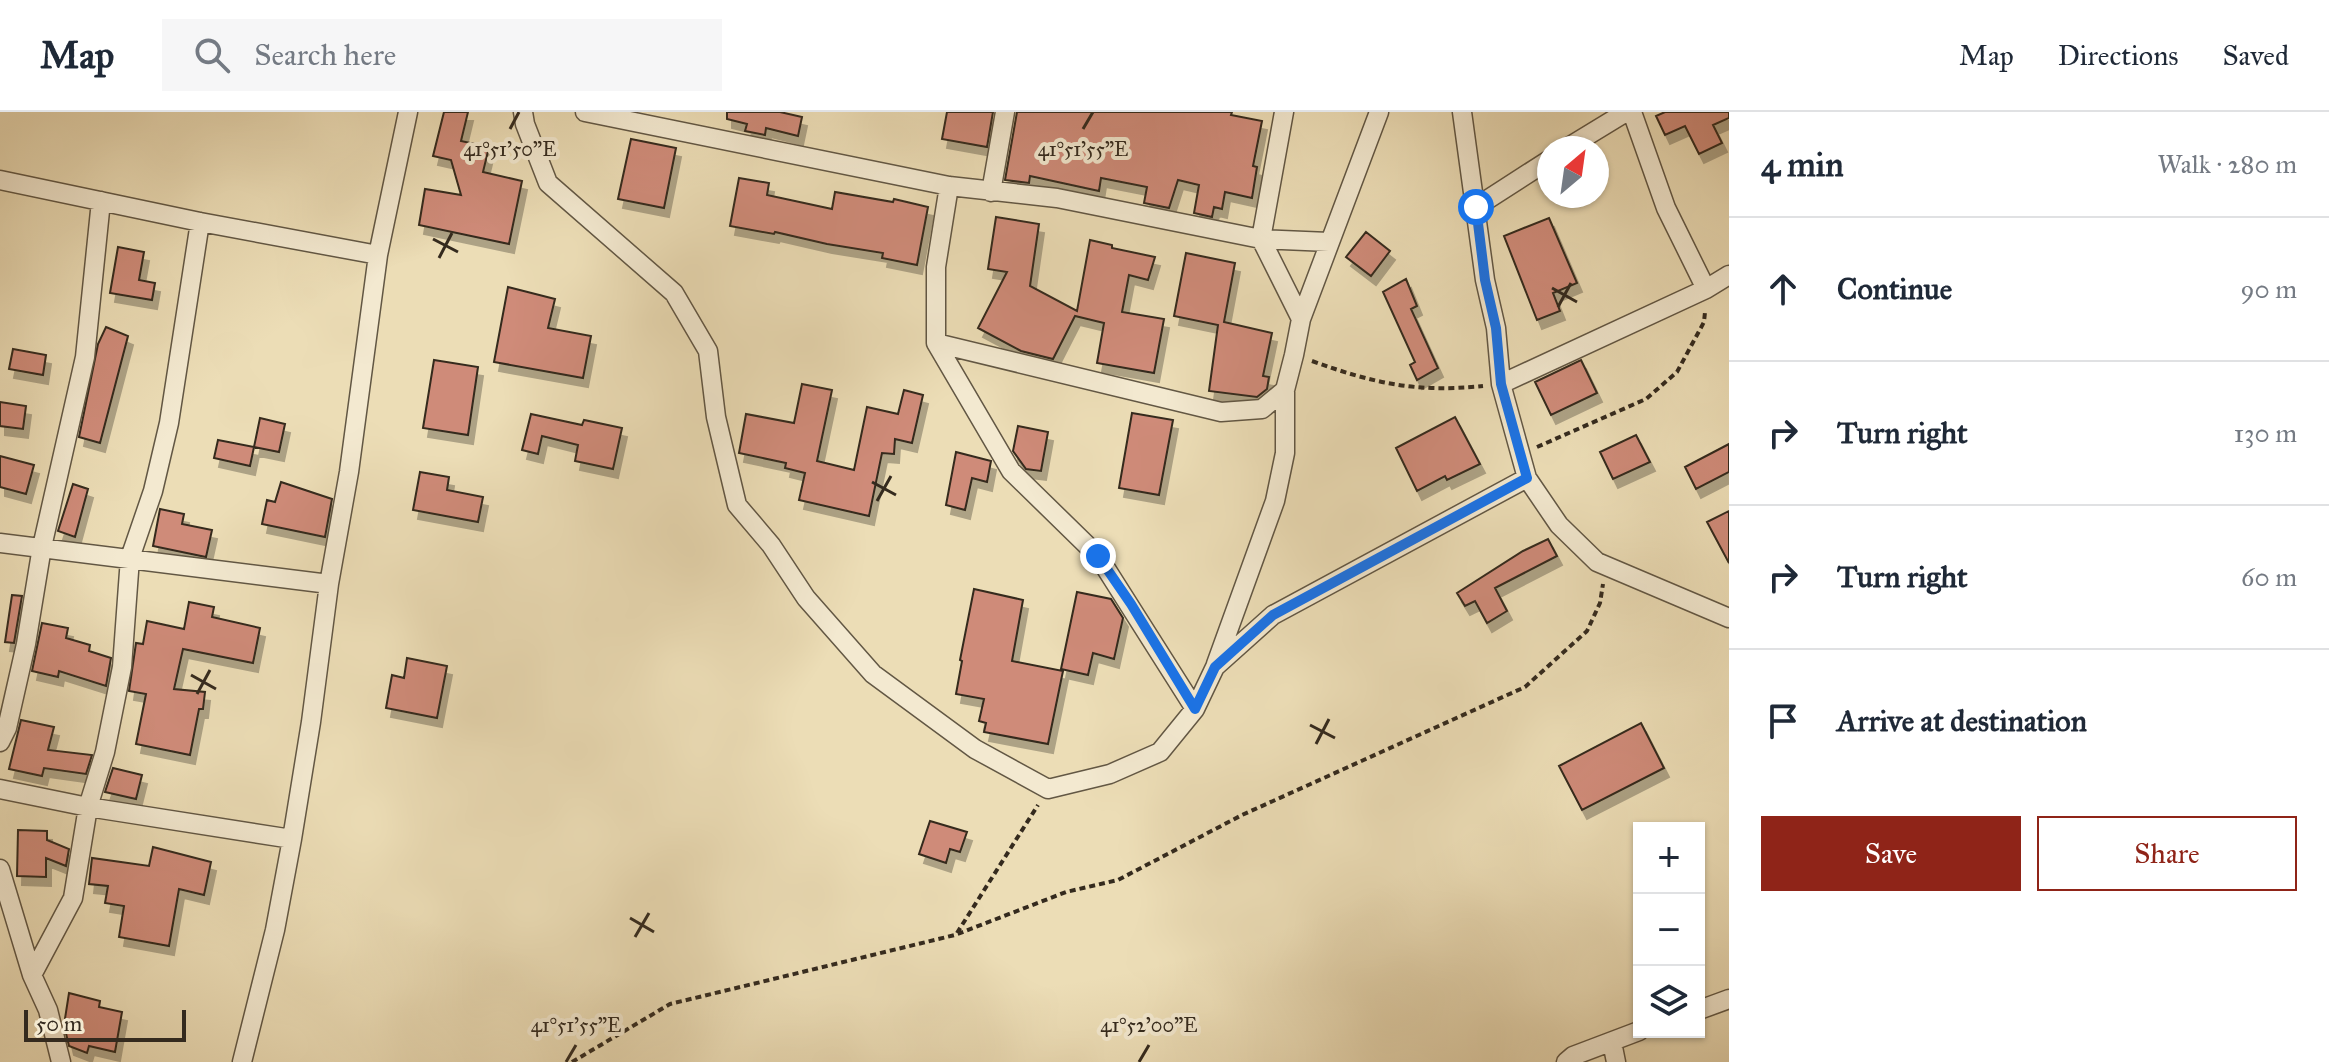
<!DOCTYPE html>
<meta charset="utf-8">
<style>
body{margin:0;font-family:"IM FELL Great Primer",serif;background:#f6f6f7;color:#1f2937}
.controls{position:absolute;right:24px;bottom:24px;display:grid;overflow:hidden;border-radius:0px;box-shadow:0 2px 6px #0004}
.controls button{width:72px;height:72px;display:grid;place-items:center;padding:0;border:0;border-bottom:2px solid #e0e1e3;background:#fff;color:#1f2937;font:40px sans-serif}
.compass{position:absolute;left:1537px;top:24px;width:72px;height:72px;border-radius:50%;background:#fff;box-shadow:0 2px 6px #0004;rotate:29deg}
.scale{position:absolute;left:24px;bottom:20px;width:162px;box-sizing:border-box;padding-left:8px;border:4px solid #342a1e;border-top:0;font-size:22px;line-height:28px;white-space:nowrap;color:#342a1e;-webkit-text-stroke:6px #f3e9d0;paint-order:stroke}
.stop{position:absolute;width:24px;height:24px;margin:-18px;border:6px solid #1a73e8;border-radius:50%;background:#fff}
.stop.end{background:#1a73e8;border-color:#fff;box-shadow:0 2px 8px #0008}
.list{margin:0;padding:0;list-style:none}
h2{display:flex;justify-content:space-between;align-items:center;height:104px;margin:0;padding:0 32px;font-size:34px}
h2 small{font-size:26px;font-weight:400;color:#747a83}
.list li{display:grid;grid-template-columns:52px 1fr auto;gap:24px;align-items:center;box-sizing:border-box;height:144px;padding:0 32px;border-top:2px solid #e0e1e3}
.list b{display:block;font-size:30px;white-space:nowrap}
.list em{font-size:26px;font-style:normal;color:#747a83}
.actions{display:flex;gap:16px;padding:24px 32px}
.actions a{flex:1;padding:18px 0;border:2px solid #8f2418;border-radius:0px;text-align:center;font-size:28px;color:#8f2418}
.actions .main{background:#8f2418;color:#fff}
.icon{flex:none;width:44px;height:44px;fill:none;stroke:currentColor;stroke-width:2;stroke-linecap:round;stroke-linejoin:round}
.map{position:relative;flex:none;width:1729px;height:950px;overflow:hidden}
header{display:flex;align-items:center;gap:48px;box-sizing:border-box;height:112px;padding:0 40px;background:#fff;border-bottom:2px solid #e0e1e3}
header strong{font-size:38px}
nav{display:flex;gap:44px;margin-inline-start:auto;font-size:28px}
.search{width:560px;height:72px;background:#f6f6f7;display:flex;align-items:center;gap:20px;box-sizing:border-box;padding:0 28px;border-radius:0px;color:#747a83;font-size:30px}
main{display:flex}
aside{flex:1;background:#fff}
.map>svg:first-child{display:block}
.building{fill:#cf8b79;stroke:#342a1e;stroke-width:2;filter:url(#shadow)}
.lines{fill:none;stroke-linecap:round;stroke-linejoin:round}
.street-casing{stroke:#625744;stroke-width:21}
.path{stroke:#342a1e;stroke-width:4;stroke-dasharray:6 4;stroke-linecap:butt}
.street{stroke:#f3e9d0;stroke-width:18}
.route{stroke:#1a73e8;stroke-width:10}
.ticks{fill:none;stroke:#342a1e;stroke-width:3}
.ticks-label{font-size:20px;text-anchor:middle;fill:#342a1e;stroke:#f3e9d0;stroke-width:8;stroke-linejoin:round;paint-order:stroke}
</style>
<header>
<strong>Map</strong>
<div class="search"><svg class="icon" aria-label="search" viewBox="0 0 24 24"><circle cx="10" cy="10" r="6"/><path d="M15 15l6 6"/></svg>Search here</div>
<nav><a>Map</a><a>Directions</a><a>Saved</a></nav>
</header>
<main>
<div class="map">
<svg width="1729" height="950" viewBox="0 0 1729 950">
<defs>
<filter id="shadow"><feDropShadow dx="5" dy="9" stdDeviation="0" flood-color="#0004"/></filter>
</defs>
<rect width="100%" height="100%" fill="#ecddb6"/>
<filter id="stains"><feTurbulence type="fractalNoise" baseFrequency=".0025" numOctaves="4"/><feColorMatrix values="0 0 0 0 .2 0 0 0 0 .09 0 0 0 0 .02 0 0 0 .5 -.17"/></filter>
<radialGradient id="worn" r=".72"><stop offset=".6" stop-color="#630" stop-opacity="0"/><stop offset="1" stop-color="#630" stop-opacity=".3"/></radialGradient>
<path class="building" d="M444,0h24l-7,29 28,6 -6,25 39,9 -13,63 -90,-19 6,-36 36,6 -10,-35 -18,-4z
M727,0h53l22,5 -4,19 -32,-8 -1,7 -20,-4 2,-7 -20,-5z
M947,0h46l-6,35 -45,-8z
M1017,0h215l-1,3 31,6 -9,45 4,1 -5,31 -27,-6 -3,17 -8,-2 -2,10 -18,-4 5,-28 -21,-5 -9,28 -25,-5 3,-16 -46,-9 -2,13 -69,-15 -1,7 -24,-3z
M1665,0h64v6l-16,7 9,18 -23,11 -14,-28 -20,9 -9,-19z
M631,27l45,9 -12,60 -46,-9z
M739,66l30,5 -2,12 65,14 3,-17 58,10 1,-3 34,8 -11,58 -35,-7 1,-5 -56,-9 -52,-12 -1,2 -44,-8z
M996,105l43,7 -9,62 47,25 13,-71 22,5v3l43,9 -7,23 -19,-5 -7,37 42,7 -10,54 -57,-10 7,-40 -29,-7 -22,43 -32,-8 -43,-23 29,-56 -19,-3z
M1549,106l28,65 -24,10 7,18 -23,9 -33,-84z
M1366,120l24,19 -19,25 -25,-19z
M118,135l26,5 -5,28 16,3 -3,17 -42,-7z
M1186,141l49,10 -11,59 48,11 -9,43 6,1 -2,12 -10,8 -48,-6 9,-66 -44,-9z
M1406,167l11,27 -6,3 27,59 -21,12 -7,-15 5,-3 -32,-70z
M508,175l47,12 -7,29 43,8 -8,42 -89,-16z
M106,215l22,9 -28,107 -21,-6 19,-93z
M13,237l33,6 -3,20 -34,-6z
M434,248l44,7 -10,68 -45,-7z
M1581,248l16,33 -46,22 -16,-33z
M802,272l30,6 -15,71 37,9 13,-63 31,7 6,-24 19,5 -11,48 -17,-4 -1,15 -12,-1 -13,63 -70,-16 6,-27 -20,-5 1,-5 -47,-10 7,-39 48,9z
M0,290l26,4 -3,23 -23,-3z
M1132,301l41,7 -14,75 -40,-7z
M531,302l51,11 2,-5 38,8 -9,41 -38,-8 3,-16 -36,-9 -4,18 -16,-4z
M1455,305l25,47 -33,16 -2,-4 -28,15 -21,-43z
M260,306l25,6 -6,28 -25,-5z
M1018,314l30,6 -7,39 -15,-2 -13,-18z
M1636,323l14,27 -37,17 -13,-27z
M218,328l36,7 -4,19 -36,-8z
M1729,332v28l-33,17 -11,-22z
M956,340l35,9 -4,21 -15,-4 -7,32 -19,-5z
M0,344l34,9 -8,29 -26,-7z
M420,360l29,5 -2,13 36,7 -5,25 -65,-12z
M281,370l51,17 -7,38 -63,-13 5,-24 8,2z
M73,372l15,5 -13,48 -17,-6z
M160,397l24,5 -2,10 30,6 -6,27 -53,-11z
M1729,399v52l-22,-41z
M1548,427l9,17 -62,32 12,23 -20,12 -12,-22 -10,5 -8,-13 66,-42z
M974,477l49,11 -11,61 51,10 -15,73 -64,-12 2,-9 -7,-2 5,-22 -28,-5 6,-33 -2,-1z
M1077,480l34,7 12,19 -9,41 -21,-6 -5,22 -27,-6z
M12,483l10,1 -8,47 -9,-1z
M189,490l25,5 -2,10 48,11 -7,35 -70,-14 -9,40 31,3 -2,17h-4l-9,46 -54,-11 10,-50 -17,-3 7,-48 7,1 4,-23 37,8z
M42,511l26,5 -2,10 24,7 -1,6 22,7 -5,28 -47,-15 -1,6 -26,-6z
M407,546l40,8 -10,52 -51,-10 6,-33 12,3z
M21,608l33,7 -6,23 44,5 -6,19 -42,-6 -2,8 -33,-7z
M1641,611l23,45 -82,42 -23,-44z
M113,656l29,7 -6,24 -31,-7z
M930,709l37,11 -7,20 -10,-3 -4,14 -27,-9z
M18,718l29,1v9l22,9 -3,17 -20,-8v19l-29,-1z
M153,735l58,15 -7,33 -25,-6 -10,57 -50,-9 5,-31 -19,-3 3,-17 -19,-2 3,-26 57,8z
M69,881l31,8 -1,6 23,5 -7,40 -26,-6 -2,7 -18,-7 -5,-21z"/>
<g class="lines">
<g class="street-casing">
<path id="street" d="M523,0l2,12 23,59 126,110 34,58 8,66 21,88 34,40 35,53 67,76 102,75 73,40 62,-15 50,-22 35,-43 20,-42 58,-52 254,-137
M585,0l364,74 108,12 204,41 68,3
M1462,0l23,168 11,48 5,56 26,94 32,47 38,37 132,56
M1632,0l34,96 40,81
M1567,36l59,-36
M0,68l200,42 178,33
M949,74l-13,81v76l75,128 87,85 97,153
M991,80l14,-80
M1476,95l73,-47
M1301,207l78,-207
M936,231l285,69 41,-3 23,-19 9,-35 7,-36 -40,-80 23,-127
M1501,272l205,-95 23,-14
M0,431l329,41
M1216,552l59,-163 10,-48v-63
M0,630l7,-14 19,-84 16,-97 43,-190 16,-156
M0,677l88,18 204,32
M0,757l32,106 16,35 13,52
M32,863l41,-77 15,-91 17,-55 17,-85 8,-109 23,-67 16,-68 31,-201
M1699,898l30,-11
M1612,930l4,20
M242,950l33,-132 17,-91 19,-117 18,-138 20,-112 29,-217 30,-143
M1566,950l7,-6 66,-25"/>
</g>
<path class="path" d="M1312,249c61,22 104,32 171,25
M1537,335l109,-48 31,-27 27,-50 1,-10
M957,821l81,-128
M572,950l98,-58 285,-69 111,-43 52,-12 124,-65 283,-128 62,-56 13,-28 3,-19"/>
<use href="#street" class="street"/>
</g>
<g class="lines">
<path class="route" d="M1098,444l33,48 64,105 20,-42 58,-52 254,-137 -26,-94 -5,-56 -11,-48 -9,-73"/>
</g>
<path class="ticks" d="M510,17l9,-17M1083,17l10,-17M433,127l25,13M439,146l13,-25M1552,176l25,14M1558,195l13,-24M872,370l24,13M877,389l14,-25M191,563l25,14M197,582l13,-24M1310,613l25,13M1316,632l13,-25M630,806l24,14M635,825l14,-24M566,950l10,-17M1139,950l10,-17"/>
<g class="ticks-label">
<text x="510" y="44">41°51'50"E</text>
<text x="1083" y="44">41°51'55"E</text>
<text x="576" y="920">41°51'55"E</text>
<text x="1149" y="920">41°52'00"E</text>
</g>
<rect width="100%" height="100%" filter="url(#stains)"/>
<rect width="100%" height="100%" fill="url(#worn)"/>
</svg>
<div class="controls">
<button>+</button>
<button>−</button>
<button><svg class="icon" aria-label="layers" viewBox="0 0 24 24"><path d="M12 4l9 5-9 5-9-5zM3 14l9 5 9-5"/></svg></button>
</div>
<svg class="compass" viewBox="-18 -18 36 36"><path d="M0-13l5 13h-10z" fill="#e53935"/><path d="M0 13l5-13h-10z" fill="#747a83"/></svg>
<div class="scale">50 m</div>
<div class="stop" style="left:1476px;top:95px"></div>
<div class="stop end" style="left:1098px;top:444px"></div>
</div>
<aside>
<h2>4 min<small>Walk · 280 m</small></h2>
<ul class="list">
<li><svg class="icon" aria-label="ahead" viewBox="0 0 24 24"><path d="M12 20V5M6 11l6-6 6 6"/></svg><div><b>Continue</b></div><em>90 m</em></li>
<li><svg class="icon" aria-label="right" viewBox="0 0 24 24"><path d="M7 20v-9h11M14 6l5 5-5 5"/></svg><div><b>Turn right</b></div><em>130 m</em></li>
<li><svg class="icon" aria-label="right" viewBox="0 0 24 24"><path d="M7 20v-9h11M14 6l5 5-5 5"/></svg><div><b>Turn right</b></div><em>60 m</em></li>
<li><svg class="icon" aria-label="arrive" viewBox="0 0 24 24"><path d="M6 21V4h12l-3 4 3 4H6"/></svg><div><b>Arrive at destination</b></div></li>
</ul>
<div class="actions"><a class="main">Save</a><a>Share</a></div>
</aside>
</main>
